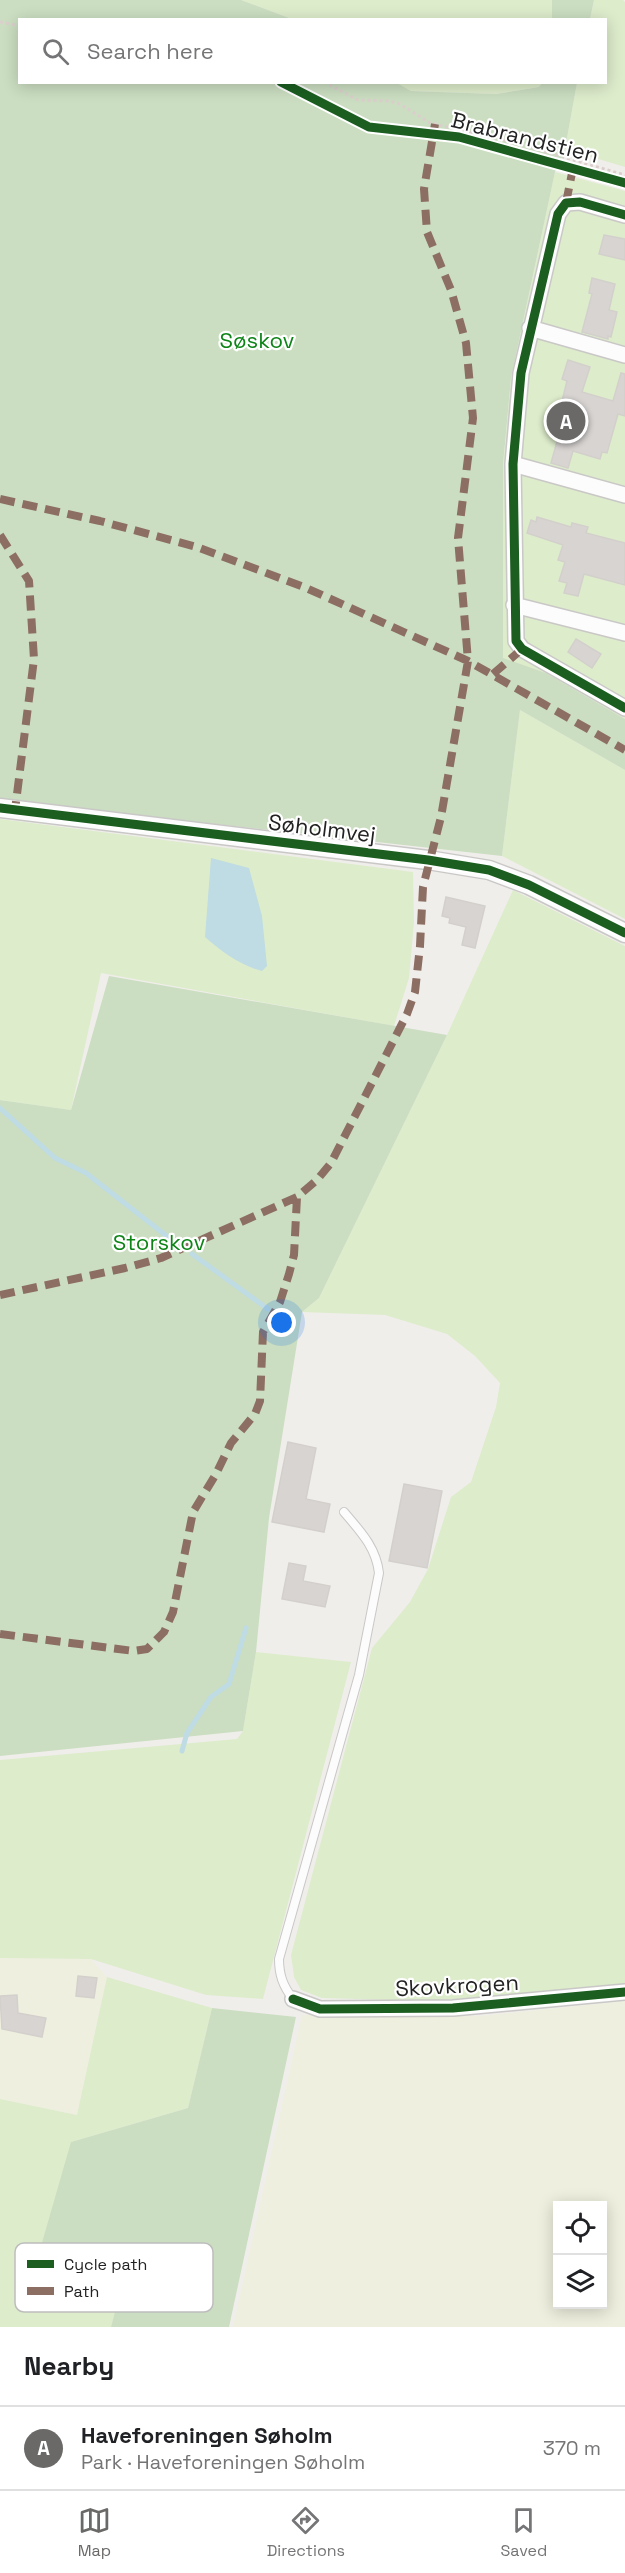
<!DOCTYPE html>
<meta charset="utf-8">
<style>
body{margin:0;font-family:"Space Grotesk",sans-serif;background:#f6f6f6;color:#202124}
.controls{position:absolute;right:18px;bottom:18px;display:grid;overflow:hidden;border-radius:0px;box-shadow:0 3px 15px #0003}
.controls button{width:54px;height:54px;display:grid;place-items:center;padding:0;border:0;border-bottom:2px solid #e0e0e0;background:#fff;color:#202124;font:30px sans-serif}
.you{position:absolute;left:282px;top:1323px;width:21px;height:21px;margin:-15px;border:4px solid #fff;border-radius:50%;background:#1a73e8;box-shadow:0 0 0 9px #1a73e833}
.badge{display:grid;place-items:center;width:39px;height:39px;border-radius:50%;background:#6a6968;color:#fff;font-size:20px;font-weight:700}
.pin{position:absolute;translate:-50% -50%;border:3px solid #fff;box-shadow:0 2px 6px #0006}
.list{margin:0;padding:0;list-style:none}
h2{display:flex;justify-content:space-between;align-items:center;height:78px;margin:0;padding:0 24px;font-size:26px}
h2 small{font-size:20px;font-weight:400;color:#757577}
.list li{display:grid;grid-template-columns:39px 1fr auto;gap:18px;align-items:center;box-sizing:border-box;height:84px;padding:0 24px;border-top:2px solid #e0e0e0}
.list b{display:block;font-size:22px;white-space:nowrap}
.list p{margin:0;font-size:20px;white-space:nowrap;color:#757577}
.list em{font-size:20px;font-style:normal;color:#757577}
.icon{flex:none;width:33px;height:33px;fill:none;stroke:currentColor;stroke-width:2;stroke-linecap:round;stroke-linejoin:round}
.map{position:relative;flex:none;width:625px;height:2327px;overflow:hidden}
.search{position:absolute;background:#fff;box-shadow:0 3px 15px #0003;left:18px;right:18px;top:18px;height:66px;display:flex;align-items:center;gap:15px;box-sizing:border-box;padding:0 21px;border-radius:0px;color:#757577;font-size:22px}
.sheet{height:162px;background:#fff}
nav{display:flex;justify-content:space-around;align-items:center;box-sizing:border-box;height:84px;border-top:2px solid #e0e0e0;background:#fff;font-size:16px;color:#757577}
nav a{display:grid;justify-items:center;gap:3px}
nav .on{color:#6a6968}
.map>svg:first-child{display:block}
.farmland{fill:#efefdf;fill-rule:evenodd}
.grass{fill:#ddeccb}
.forest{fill:#cbdec1}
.water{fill:#bfdbe3}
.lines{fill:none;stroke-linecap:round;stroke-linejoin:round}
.stream{stroke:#bfdbe3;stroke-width:5}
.building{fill:#d7d4d2;stroke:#d3d0cc;stroke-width:1.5}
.service-casing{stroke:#c9c8c7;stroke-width:10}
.minor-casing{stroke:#c9c8c7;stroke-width:18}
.tertiary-casing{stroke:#c9c8c7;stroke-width:21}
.path{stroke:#dccecd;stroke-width:3;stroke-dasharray:3 3;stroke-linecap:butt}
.service{stroke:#fdfcfc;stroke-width:8}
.minor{stroke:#fdfcfc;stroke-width:15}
.tertiary{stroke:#fdfcfc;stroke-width:18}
.quiet{stroke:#8d6e63;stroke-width:8;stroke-dasharray:15 8;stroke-linecap:butt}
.cycleway-casing{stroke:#fff;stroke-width:13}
.cycleway{stroke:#1b5e20;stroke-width:9}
.labels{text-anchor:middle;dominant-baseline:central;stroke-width:4.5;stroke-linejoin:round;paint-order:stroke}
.street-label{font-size:22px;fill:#222;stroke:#fff}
.park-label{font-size:22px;fill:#0c8416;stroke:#fff}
.key{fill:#fff;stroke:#bdbdbd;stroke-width:1.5}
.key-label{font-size:16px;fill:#222}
</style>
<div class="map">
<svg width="625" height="2327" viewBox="0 0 625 2327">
<rect width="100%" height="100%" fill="#f0eeeb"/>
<path class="farmland" d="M0,1958l91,1 16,18 -30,138 -77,-16z
M625,2001v326h-392l69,-312 179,1zM558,2206h44v98h-44z"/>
<path class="grass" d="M241,0h311v19h-260z
M594,0h29l2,2v165l-60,-18 12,-66 29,-1v-62l-16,-1z
M395,83h147l-3,4 -43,7 -86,-3z
M555,172l70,19v528l-79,-46 -43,-14v-194l8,-87z
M520,710l105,60v149l-123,-63z
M0,819l413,53 1,50 -5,56 -15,48 -293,-53 -30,137 -71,-10z
M513,890l112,56v1040l-196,15 -107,-3 -21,-8 -7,-13 -3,-22 81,-307 38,-46 18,-33 23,-72 20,-15 25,-75 4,-24 -25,-27 -28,-22 -62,-19 -83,-3 17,-14 128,-263z
M256,1652l95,10 -88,337 -57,-4 -115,-36 -91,-1v-198l237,-21 6,-8z
M107,1977l105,31 -24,100 -117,34 46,163 -6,22h-111v-228l77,16z"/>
<path class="forest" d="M0,0h241l51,19 -272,1v62h375l16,9 85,3 43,-7 3,-4h35l-12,66 -10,23 -44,206 -8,87v193l43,15 79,46v51l-105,-60 -18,146 -502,-56z
M552,0h42l-4,19h-38z
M109,976l338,59 -128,263 -17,14 -33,206 -13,134 -13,79 -243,25v-656l71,10z
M212,2008l84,9 -67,310h-118l6,-23 -80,-44 34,-118 117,-34z"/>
<path class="water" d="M211,858l38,10 13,48 5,50 -5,5c-22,-6 -40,-19 -57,-34z"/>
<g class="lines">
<path class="stream" d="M0,1108l55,50 31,15 87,68
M192,1254l76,55
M278,1317l10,7
M182,1751l5,-18 24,-36 18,-13 17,-56"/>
</g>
<path class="building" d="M604,235l21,4v21l-26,-6z
M592,278l23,6 -6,26 8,2 -6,25 -3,-1v3l-26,-7 10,-38 -3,-1z
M568,360l22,7 -8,25 31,9 8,-28 4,1v42l-7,-2 -11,39 -5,-1 -2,7 -27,-8 -5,17 -17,-5 7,-25 3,1 9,-32 -9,-2 6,-24 -5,-2z
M537,517l34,10 1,-4 16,4 -2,6 39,10v42l-41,-11 -6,22 -14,-3 3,-10 -8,-2 6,-19 -7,-2 5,-15 -36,-12 4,-13 5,2z
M576,639l25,15 -9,14 -24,-16z
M446,897l39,9 -10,42 -13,-3 4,-18 -17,-4 1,-5 -8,-2z
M288,1442l28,6 -10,51 24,5 -6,28 -52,-10z
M404,1484l38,7 -15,77 -38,-7z
M289,1563l17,3 -3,15 27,5 -5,21 -43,-8z
M78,1976l19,2 -3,20 -18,-2z
M17,1995l1,18 28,5 -4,19 -40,-8 -2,-33z"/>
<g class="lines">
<g class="service-casing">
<path id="service" d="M293,1999c-10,-13 -14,-24 -14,-40l80,-284 20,-102c-3,-26 -19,-42 -35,-61"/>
</g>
<g class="minor-casing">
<path id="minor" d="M625,215l-45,-13 -14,1 -8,11 -37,159 -8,91 3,177 6,8 103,59
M530,328l95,27
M513,464l112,31
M514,605l111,28
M293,1999l27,10 133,-1 172,-16"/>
</g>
<g class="tertiary-casing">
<path id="tertiary" d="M0,808l428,52 61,10 40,15 96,48"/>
</g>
<path class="path" d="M0,22l20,4
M324,82l34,18 30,1 12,3 30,19 74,17 121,35"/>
<use href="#service" class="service"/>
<use href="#minor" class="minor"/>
<use href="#tertiary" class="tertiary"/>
<path class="quiet" d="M566,203l7,-35
M0,499l100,22 97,26 107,40 164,74 157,89
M0,535l29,46 5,78 -19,151
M493,674l29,-25
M0,1295l125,-27 36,-10 136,-61 20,-17 14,-17 76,-149 8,-22 5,-46 3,-59 18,-70 27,-156 -10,-123 15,-120 -7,-75 -15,-53 -24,-58 -3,-43 11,-65
M0,1634l134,17 13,-2 17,-17 9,-20 20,-100 23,-38 15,-31 24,-29 5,-13 3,-69 17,-30 9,-28 5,-19 3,-58"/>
<g class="cycleway-casing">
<path id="cycleway" d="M281,82l88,45 90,10 166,46
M625,215l-45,-13 -14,1 -8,11 -37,159 -8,91 3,177 6,8 103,59
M0,808l428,52 61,10 40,15 96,48
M293,1999l27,10 133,-1 172,-16"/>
</g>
<use href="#cycleway" class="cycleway"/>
</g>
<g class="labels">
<g class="street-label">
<text transform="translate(525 137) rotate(14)">Brabrandstien</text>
<text transform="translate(322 828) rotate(7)">Søholmvej</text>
<text transform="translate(457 1985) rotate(-3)">Skovkrogen</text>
</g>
<g class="park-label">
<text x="257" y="340">Søskov</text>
<text x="159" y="1242">Storskov</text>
</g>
</g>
<rect x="15" y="2243" width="198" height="69" rx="9" class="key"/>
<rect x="27" y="2260" width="27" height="8" fill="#1b5e20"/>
<rect x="27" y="2287" width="27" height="8" fill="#8d6e63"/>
<g class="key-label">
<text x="64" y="2270">Cycle path</text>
<text x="64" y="2297">Path</text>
</g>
</svg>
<div class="controls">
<button><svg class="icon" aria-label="locate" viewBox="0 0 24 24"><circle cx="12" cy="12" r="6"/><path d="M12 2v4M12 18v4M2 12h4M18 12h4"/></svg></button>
<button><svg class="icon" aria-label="layers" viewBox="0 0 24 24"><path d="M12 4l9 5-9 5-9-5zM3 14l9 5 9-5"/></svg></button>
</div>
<div class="you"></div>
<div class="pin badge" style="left:566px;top:421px">A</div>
<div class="search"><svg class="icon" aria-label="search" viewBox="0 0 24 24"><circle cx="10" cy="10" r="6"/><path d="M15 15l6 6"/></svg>Search here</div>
</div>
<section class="sheet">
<h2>Nearby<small></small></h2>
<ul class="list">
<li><span class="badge">A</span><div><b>Haveforeningen Søholm</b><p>Park · Haveforeningen Søholm</p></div><em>370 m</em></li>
</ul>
</section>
<nav>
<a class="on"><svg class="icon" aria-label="map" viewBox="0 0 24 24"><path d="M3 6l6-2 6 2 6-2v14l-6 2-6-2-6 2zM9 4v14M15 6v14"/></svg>Map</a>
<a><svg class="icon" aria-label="directions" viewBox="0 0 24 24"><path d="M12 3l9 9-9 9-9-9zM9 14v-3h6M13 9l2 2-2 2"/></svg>Directions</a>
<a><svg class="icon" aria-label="saved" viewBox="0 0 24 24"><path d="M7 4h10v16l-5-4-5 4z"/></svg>Saved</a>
</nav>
